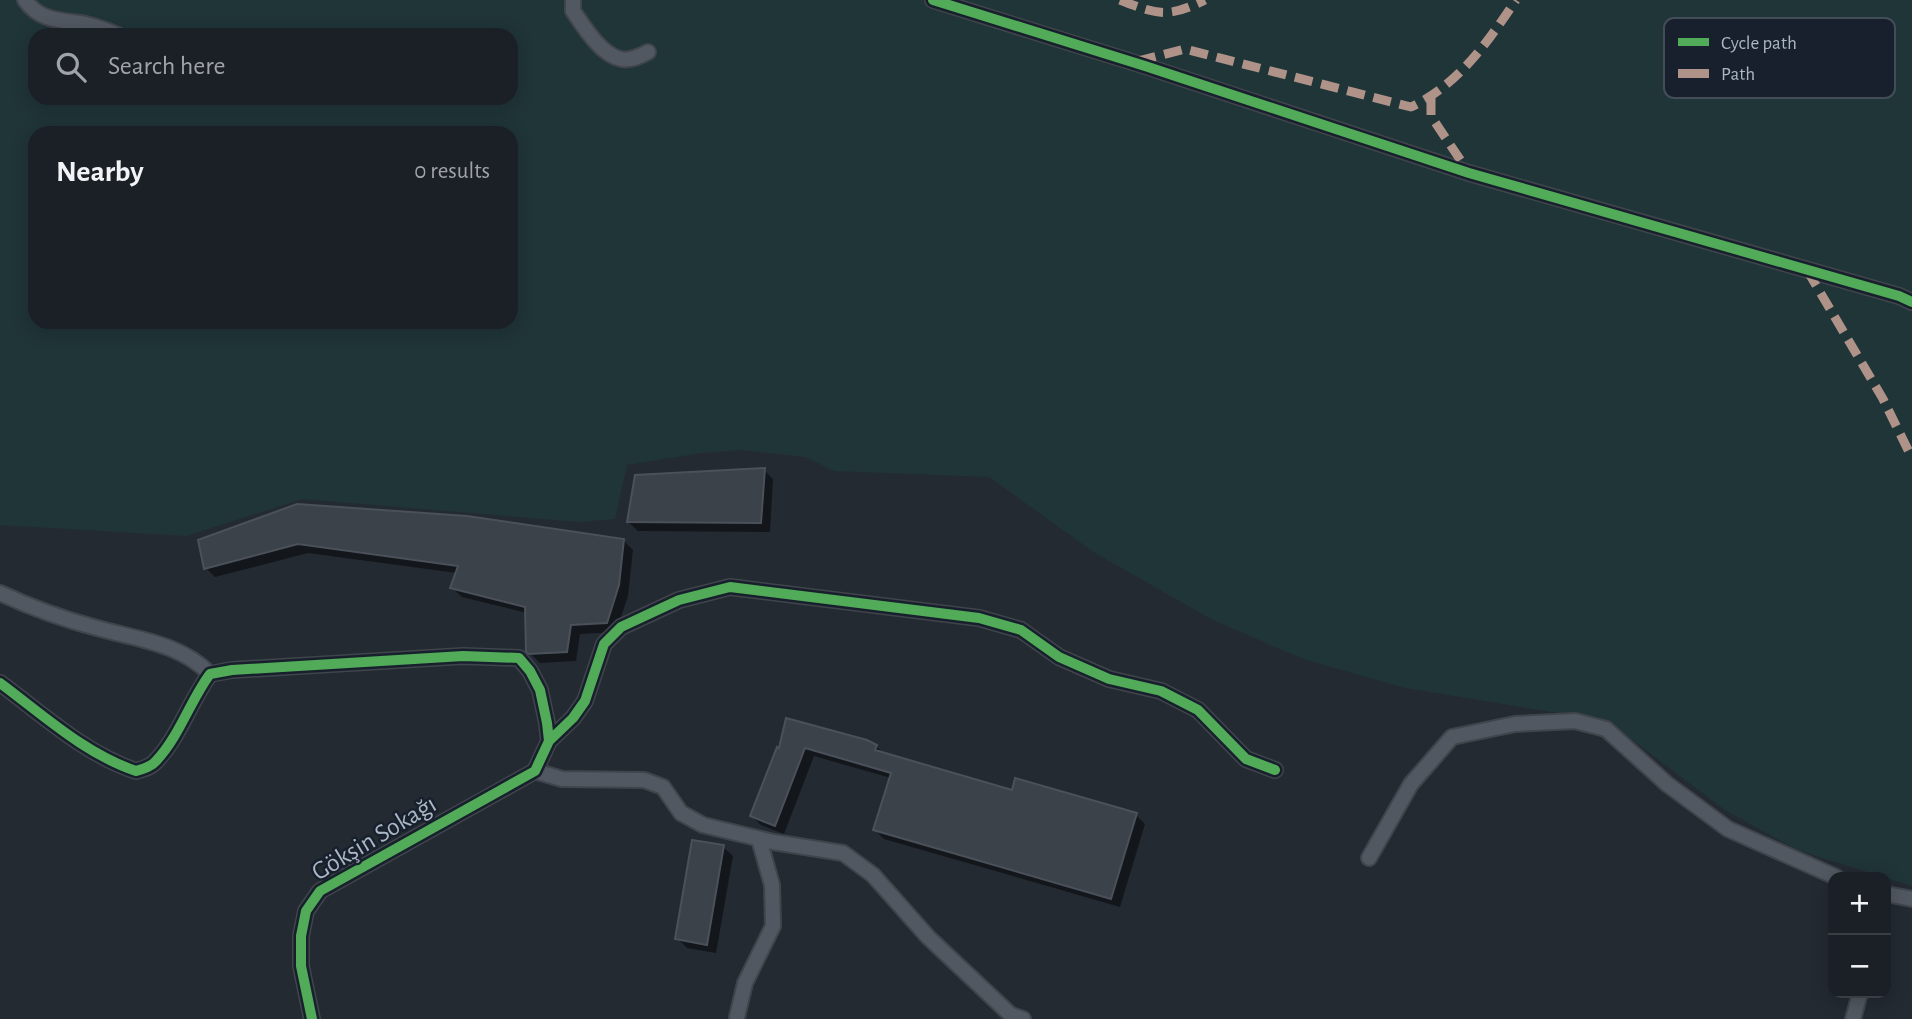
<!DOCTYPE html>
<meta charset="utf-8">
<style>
body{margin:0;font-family:"Alegreya Sans",sans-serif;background:#24282e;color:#f1f3f6}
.controls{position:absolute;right:21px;bottom:21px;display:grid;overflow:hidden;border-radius:14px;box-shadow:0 4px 18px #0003}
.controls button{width:63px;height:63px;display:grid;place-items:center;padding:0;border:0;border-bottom:2px solid #393e43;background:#1b2026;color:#f1f3f6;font:35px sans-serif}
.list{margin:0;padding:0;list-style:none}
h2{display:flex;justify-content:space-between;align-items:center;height:91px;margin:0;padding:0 28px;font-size:30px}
h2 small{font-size:23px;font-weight:400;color:#a0a3a7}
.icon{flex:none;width:38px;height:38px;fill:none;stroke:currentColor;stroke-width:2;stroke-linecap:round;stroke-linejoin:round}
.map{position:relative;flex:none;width:1912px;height:1019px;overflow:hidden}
.search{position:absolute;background:#1b2026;box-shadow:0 4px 18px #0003;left:28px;top:28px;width:490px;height:77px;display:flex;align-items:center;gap:18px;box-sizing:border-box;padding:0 24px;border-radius:21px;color:#a0a3a7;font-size:26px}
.panel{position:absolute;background:#1b2026;box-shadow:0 4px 18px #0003;left:28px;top:126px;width:490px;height:203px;border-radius:21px}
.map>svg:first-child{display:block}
.green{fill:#203538;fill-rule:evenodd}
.shadow{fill:#0007}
.building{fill:#3c424a;stroke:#4b515a;stroke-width:2}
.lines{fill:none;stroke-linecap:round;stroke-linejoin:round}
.minor-casing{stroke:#40454c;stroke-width:18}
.minor{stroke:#525861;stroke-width:14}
.quiet{stroke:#af9288;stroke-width:9;stroke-dasharray:18 9;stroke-linecap:butt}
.cycleway-casing{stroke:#17202c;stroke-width:15}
.cycleway{stroke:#51ab58;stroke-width:10}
.labels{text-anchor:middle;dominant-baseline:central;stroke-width:5;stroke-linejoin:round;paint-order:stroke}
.street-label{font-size:26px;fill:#abb6c6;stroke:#17202c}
.key{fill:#17202c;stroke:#434d5a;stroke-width:2}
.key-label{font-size:19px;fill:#abb6c6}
</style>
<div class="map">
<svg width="1912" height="1019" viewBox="0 0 1912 1019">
<rect width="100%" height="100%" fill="#242a32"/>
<path class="green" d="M0,0h1912v886l-115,-36 -72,-40 -118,-89 -202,-33 -102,-29 -92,-40 -119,-68 -103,-74 -154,-6 -30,-14 -64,-7 -39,3 -75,12 -12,54 -36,3 -276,-23 -117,37 -186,-11zM35,35h476v63h-476zM35,133h476v189h-476z"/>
<path class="shadow" d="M764,470l9,9 -3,53 -132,-1 -10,-9z
M623,540l10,10 -5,46 -12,36 -36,2 -4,27 -36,2 -12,-12 -1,-38 -65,-16 -10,-9 5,-15 -149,-20 -93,24 -9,-9 -6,-27z
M787,720l89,26 8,8 129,38 123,23 9,9 -25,83 -236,-68 -9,-9 16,-52 -77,-22 -30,78 -23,-9 -9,-9 28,-66z
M723,847l10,9 -17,97 -29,-5 -10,-10z"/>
<path class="building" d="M765,468l-4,55 -134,-1 8,-47z
M297,504l170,12 157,23 -5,46 -12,38 -36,2 -4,27 -38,2 -3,-2 -1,-45 -75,-19 8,-22 -160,-22 -94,25 -6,-29z
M786,718l81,22 10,5 -2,5 137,40 3,-12 122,35 -26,86 -238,-69 18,-57 -86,-25 -30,78 -25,-10 27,-69 2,1z
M692,840l32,5 -17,100 -32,-6z"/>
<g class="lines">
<g class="minor-casing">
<path id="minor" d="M25,0c14,20 32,20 55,23 13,2 26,7 38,12
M573,0v11c11,16 28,44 48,48 10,2 19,-3 27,-7
M933,0l212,66 324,107 430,123 13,6
M0,593c32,15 63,26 97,35 39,11 83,15 113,46
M0,683c42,31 85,71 136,88 7,-2 15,-4 20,-10 23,-24 34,-60 54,-87l22,-4 231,-14 56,2 11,13 10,19 7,33 2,18 -14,30 -215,120 -14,20 -5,25v30l11,53
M549,741l24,-23 12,-17 19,-57 17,-17 58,-27 51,-13 249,31 42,12 38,27 50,22 52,12 37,19 48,49 29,11
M535,771l27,8 82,1 19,7 18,26 22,12 70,17 70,11 30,22 55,62 83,78 12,4
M1369,858l42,-74 41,-47 63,-13 60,-3 31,8 61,55 61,45 108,48
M1886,894l26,5
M737,1017l8,-34 28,-57 -1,-41 -13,-46
M1853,1019l7,-26"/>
</g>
<use href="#minor" class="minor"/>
<path class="quiet" d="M1120,0c38,15 48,18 85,0
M1138,61l47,-12 226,58c48,-23 76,-64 105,-107
M1431,97v19l38,57
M1807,270l76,129 29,59"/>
<g class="cycleway-casing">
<path id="cycleway" d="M933,0l212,66 324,107 430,123 13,6
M0,683c42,31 85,71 136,88 7,-2 15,-4 20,-10 23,-24 34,-60 54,-87l22,-4 231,-14 56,2 11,13 10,19 7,33 2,18 -14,30 -215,120 -14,20 -5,25v30l11,53
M549,741l24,-23 12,-17 19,-57 17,-17 58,-27 51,-13 249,31 42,12 38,27 50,22 52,12 37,19 48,49 29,11"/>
</g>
<use href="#cycleway" class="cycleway"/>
</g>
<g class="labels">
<g class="street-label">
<text transform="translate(374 838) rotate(-31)">Gökşin Sokağı</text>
</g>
</g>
<rect x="1664" y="18" width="231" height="80" rx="10" class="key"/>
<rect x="1678" y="38" width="31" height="8" fill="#51ab58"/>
<rect x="1678" y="69" width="31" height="9" fill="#af9288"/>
<g class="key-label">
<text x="1721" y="49">Cycle path</text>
<text x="1721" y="80">Path</text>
</g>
</svg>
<div class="controls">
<button>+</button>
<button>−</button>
</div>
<div class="search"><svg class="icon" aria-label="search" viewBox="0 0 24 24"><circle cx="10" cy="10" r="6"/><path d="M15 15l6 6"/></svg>Search here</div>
<section class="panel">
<h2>Nearby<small>0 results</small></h2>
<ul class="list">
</ul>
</section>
</div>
